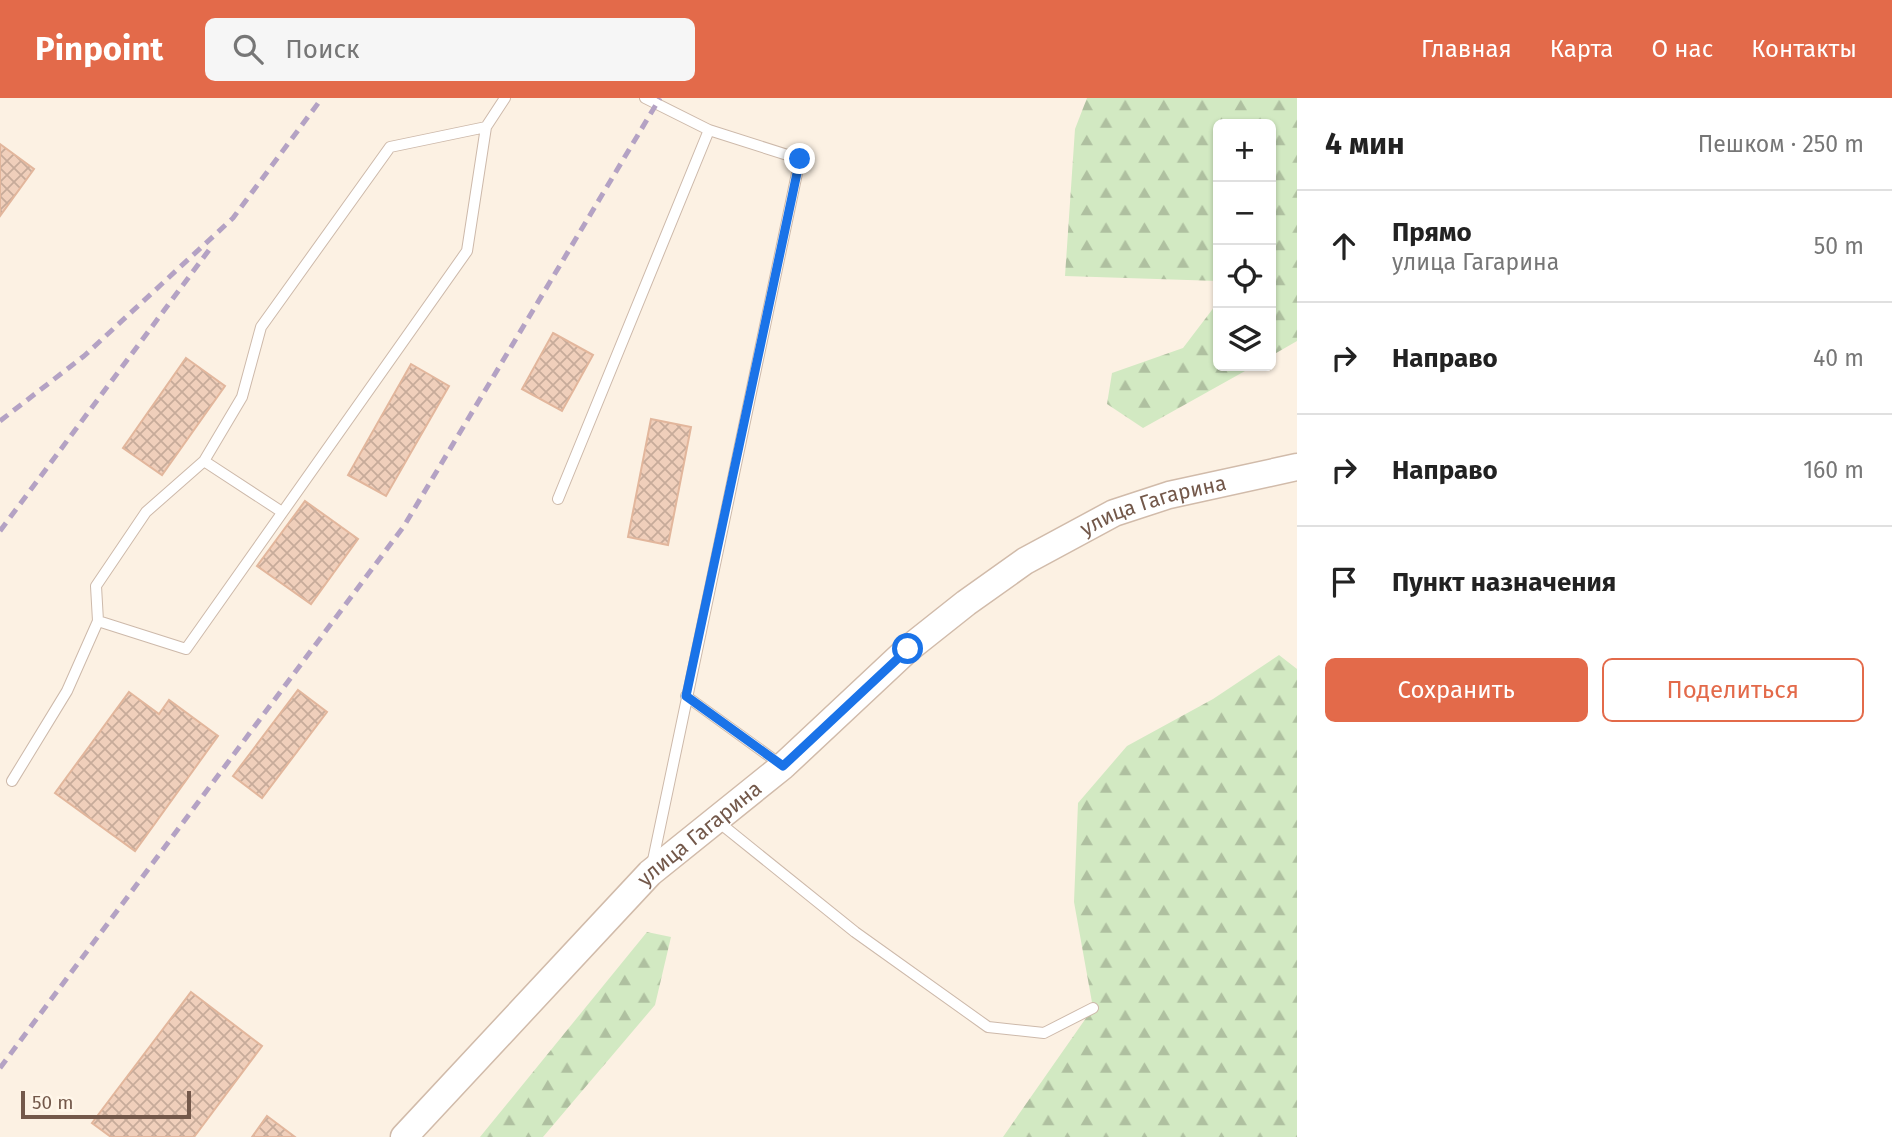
<!DOCTYPE html>
<html lang="ru">
<meta charset="utf-8">
<style>
body{margin:0;font-family:"Fira Sans",sans-serif;background:#f6f6f6;color:#222}
.controls{position:absolute;right:21px;top:21px;display:grid;overflow:hidden;border-radius:10px;box-shadow:0 2px 5px #0004}
.controls button{width:63px;height:63px;display:grid;place-items:center;padding:0;border:0;border-bottom:2px solid #e0e0e0;background:#fff;color:#222;font:35px sans-serif}
.scale{position:absolute;left:21px;bottom:18px;width:170px;box-sizing:border-box;padding-left:7px;border:4px solid #73584a;border-top:0;font-size:19px;line-height:24px;white-space:nowrap;color:#73584a;-webkit-text-stroke:5px #fff6e9;paint-order:stroke}
.stop{position:absolute;width:21px;height:21px;margin:-16px;border:5px solid #1a73e8;border-radius:50%;background:#fff}
.stop.end{background:#1a73e8;border-color:#fff;box-shadow:0 2px 7px #0008}
.list{margin:0;padding:0;list-style:none}
h2{display:flex;justify-content:space-between;align-items:center;height:91px;margin:0;padding:0 28px;font-size:30px}
h2 small{font-size:23px;font-weight:400;color:#767676}
.list li{display:grid;grid-template-columns:46px 1fr auto;gap:21px;align-items:center;box-sizing:border-box;height:112px;padding:0 28px;border-top:2px solid #e0e0e0}
.list b{display:block;font-size:26px;white-space:nowrap}
.list p{margin:0;font-size:23px;white-space:nowrap;color:#767676}
.list em{font-size:23px;font-style:normal;color:#767676}
.actions{display:flex;gap:14px;padding:21px 28px}
.actions a{flex:1;padding:16px 0;border:2px solid #e36a4a;border-radius:10px;text-align:center;font-size:24px;color:#e36a4a}
.actions .main{background:#e36a4a;color:#fff}
.icon{flex:none;width:38px;height:38px;fill:none;stroke:currentColor;stroke-width:2;stroke-linecap:round;stroke-linejoin:round}
.map{position:relative;flex:none;width:1297px;height:1039px;overflow:hidden}
header{display:flex;align-items:center;gap:42px;box-sizing:border-box;height:98px;padding:0 35px;background:#e36a4a;color:#fff}
header strong{font-size:33px}
nav{display:flex;gap:38px;margin-inline-start:auto;font-size:24px}
.search{width:490px;height:63px;background:#f6f6f6;display:flex;align-items:center;gap:18px;box-sizing:border-box;padding:0 24px;border-radius:10px;color:#767676;font-size:26px}
main{display:flex}
aside{flex:1;background:#fff}
.map>svg:first-child{display:block}
.forest{fill:url(#forest-firs)}
.building{fill:url(#building-cross-hatch);stroke:#e2b69c;stroke-width:2}
.lines{fill:none;stroke-linecap:round;stroke-linejoin:round}
.lane-casing{stroke:#cdb9aa;stroke-width:12}
.secondary-casing{stroke:#d1bbaa;stroke-width:29}
.lane{stroke:#fff;stroke-width:10}
.secondary{stroke:#fff;stroke-width:26}
.rail{stroke:#b4a2c4;stroke-width:5;stroke-dasharray:10 7;stroke-linecap:butt}
.route{stroke:#1a73e8;stroke-width:9}
.labels{text-anchor:middle;dominant-baseline:central;stroke-width:7;stroke-linejoin:round;paint-order:stroke}
.street-label{font-size:21px;fill:#73584a;stroke:#fff6e9}
</style>
<header>
<strong>Pinpoint</strong>
<div class="search"><svg class="icon" aria-label="search" viewBox="0 0 24 24"><circle cx="10" cy="10" r="6"/><path d="M15 15l6 6"/></svg>Поиск</div>
<nav><a>Главная</a><a>Карта</a><a>О нас</a><a>Контакты</a></nav>
</header>
<main>
<div class="map">
<svg width="1297" height="1039" viewBox="0 0 1297 1039">
<defs>
<pattern id="forest-firs" width="22" height="20" patternUnits="userSpaceOnUse" patternTransform="scale(1.75)"><rect width="22" height="20" fill="#d2e9c2"/><path d="M5 1l3.5 6h-7zM16 11l3.5 6h-7z" fill="#afc0a0"/></pattern>
<pattern id="building-cross-hatch" width="8" height="8" patternUnits="userSpaceOnUse" patternTransform="scale(1.75)"><rect width="8" height="8" fill="#f0cfbb"/><path d="M0 0l8 8M0 8l8-8" fill="none" stroke="#c7ab9a"/></pattern>
</defs>
<rect width="100%" height="100%" fill="#fcf1e3"/>
<path class="forest" d="M1087,0h210v243l-26,15v-232h-53v157l-153,-5 10,-147z
M1218,204v64h36l-111,62 -36,-24 5,-31 71,-25z
M1279,557l18,14v468h-294l90,-129 -19,-106 4,-99 49,-57 86,-47z
M647,834l24,5 -16,68 -112,132h-63z"/>
<path class="building" d="M0,46l34,25 -34,47z
M553,235l40,22 -31,56 -40,-22z
M186,260l39,28 -63,89 -39,-27z
M411,266l38,22 -63,110 -38,-21z
M651,321l40,8 -23,118 -40,-8z
M305,403l53,38 -47,65 -54,-38z
M298,592l29,22 -65,86 -29,-22z
M129,594l30,22 10,-14 49,36 -83,115 -80,-58z
M191,894l71,54 -68,91h-83l-19,-14z
M267,1018l28,21h-43z"/>
<g class="lines">
<g class="lane-casing">
<path id="lane" d="M645,0l64,32 91,29 -148,706
M558,401l151,-369
M282,414l-78,-51 38,-64 19,-70 129,-180 96,-20
M98,523l88,28 281,-398 19,-124 19,-29
M686,598l97,70
M12,683l55,-90 31,-70 -2,-35 50,-74 58,-51
M716,722l139,112 133,95 56,6 49,-25"/>
</g>
<g class="secondary-casing">
<g id="secondary">
<path id="s1" d="M404,1039l246,-264 133,-107 125,-117 58,-46 59,-42 89,-48 55,-18 128,-28"/>
</g>
</g>
<use href="#lane" class="lane"/>
<use href="#secondary" class="secondary"/>
<path class="rail" d="M0,323l84,-65 149,-138 89,-120
M0,433l209,-281
M0,970l404,-542 256,-428"/>
</g>
<g class="lines">
<path class="route" d="M800,61l-114,537 97,70 125,-117"/>
</g>
<g class="labels">
<g class="street-label">
<text stroke="none"><textPath href="#s1" startOffset="990">улица Гагарина</textPath></text>
<text stroke="none"><textPath href="#s1" startOffset="424">улица Гагарина</textPath></text>
</g>
</g>
</svg>
<div class="controls">
<button>+</button>
<button>−</button>
<button><svg class="icon" aria-label="locate" viewBox="0 0 24 24"><circle cx="12" cy="12" r="6"/><path d="M12 2v4M12 18v4M2 12h4M18 12h4"/></svg></button>
<button><svg class="icon" aria-label="layers" viewBox="0 0 24 24"><path d="M12 4l9 5-9 5-9-5zM3 14l9 5 9-5"/></svg></button>
</div>
<div class="scale">50 m</div>
<div class="stop" style="left:908px;top:551px"></div>
<div class="stop end" style="left:800px;top:61px"></div>
</div>
<aside>
<h2>4 мин<small>Пешком · 250 m</small></h2>
<ul class="list">
<li><svg class="icon" aria-label="ahead" viewBox="0 0 24 24"><path d="M12 20V5M6 11l6-6 6 6"/></svg><div><b>Прямо</b><p>улица Гагарина</p></div><em>50 m</em></li>
<li><svg class="icon" aria-label="right" viewBox="0 0 24 24"><path d="M7 20v-9h11M14 6l5 5-5 5"/></svg><div><b>Направо</b></div><em>40 m</em></li>
<li><svg class="icon" aria-label="right" viewBox="0 0 24 24"><path d="M7 20v-9h11M14 6l5 5-5 5"/></svg><div><b>Направо</b></div><em>160 m</em></li>
<li><svg class="icon" aria-label="arrive" viewBox="0 0 24 24"><path d="M6 21V4h12l-3 4 3 4H6"/></svg><div><b>Пункт назначения</b></div></li>
</ul>
<div class="actions"><a class="main">Сохранить</a><a>Поделиться</a></div>
</aside>
</main>
